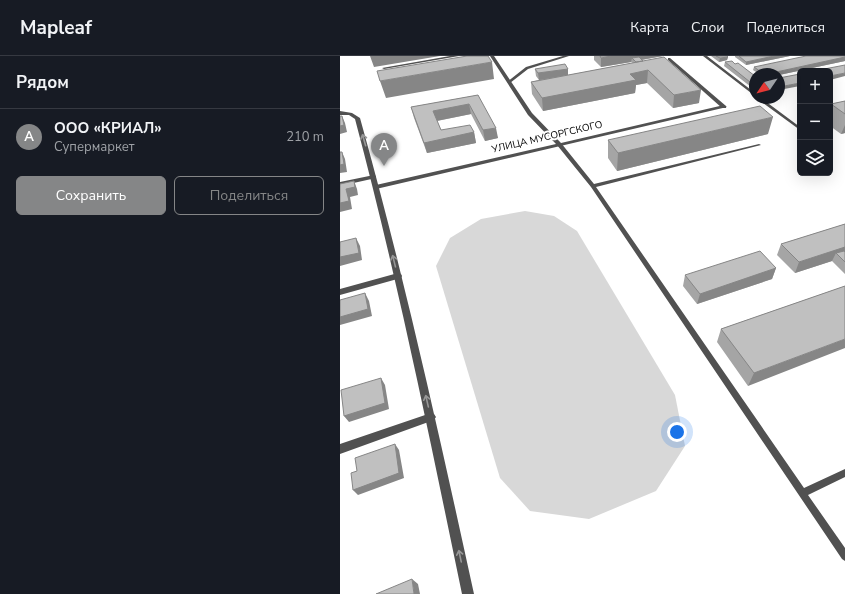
<!DOCTYPE html>
<html lang="ru">
<meta charset="utf-8">
<style>
body{margin:0;font-family:"Nunito Sans",sans-serif;background:#20242c;color:#f1f3f6}
.controls{position:absolute;right:12px;top:12px;display:grid;overflow:hidden;border-radius:6px;box-shadow:0 4px 16px #0002}
.controls button{width:36px;height:36px;display:grid;place-items:center;padding:0;border:0;border-bottom:1px solid #363941;background:#171b24;color:#f1f3f6;font:20px sans-serif}
.compass{position:absolute;left:409px;top:12px;width:36px;height:36px;border-radius:50%;background:#171b24;box-shadow:0 4px 16px #0002;rotate:235deg}
.you{position:absolute;left:337px;top:376px;width:14px;height:14px;margin:-10px;border:3px solid #fff;border-radius:50%;background:#1a73e8;box-shadow:0 0 0 6px #1a73e833}
.badge{display:grid;place-items:center;width:26px;height:26px;border-radius:50%;background:#858687;color:#fff;font-size:13px;font-weight:700}
.pin{position:absolute;translate:-50% -33px;filter:drop-shadow(0 1px 2px #0008)}
.pin::after{content:'';position:absolute;top:21px;width:14px;height:12px;background:inherit;clip-path:polygon(0 0,100% 0,50% 100%)}
.list{margin:0;padding:0;list-style:none}
h2{display:flex;justify-content:space-between;align-items:center;height:52px;margin:0;padding:0 16px;font-size:17px}
h2 small{font-size:13px;font-weight:400;color:#9ea1a6}
.list li{display:grid;grid-template-columns:26px 1fr auto;gap:12px;align-items:center;box-sizing:border-box;height:56px;padding:0 16px;border-top:1px solid #363941}
.list b{display:block;font-size:15px;white-space:nowrap}
.list p{margin:0;font-size:13px;white-space:nowrap;color:#9ea1a6}
.list em{font-size:13px;font-style:normal;color:#9ea1a6}
.actions{display:flex;gap:8px;padding:12px 16px}
.actions a{flex:1;padding:9px 0;border:1px solid #858687;border-radius:6px;text-align:center;font-size:14px;color:#858687}
.actions .main{background:#858687;color:#fff}
.icon{flex:none;width:22px;height:22px;fill:none;stroke:currentColor;stroke-width:2;stroke-linecap:round;stroke-linejoin:round}
.map{position:relative;flex:none;width:505px;height:538px;overflow:hidden}
header{display:flex;align-items:center;gap:24px;box-sizing:border-box;height:56px;padding:0 20px;background:#171b24;border-bottom:1px solid #363941}
header strong{font-size:19px}
nav{display:flex;gap:22px;margin-inline-start:auto;font-size:14px}
main{display:flex}
aside{flex:1;background:#171b24}
.map>svg:first-child{display:block}
.green{fill:#d8d8d8}
.lines{fill:none;stroke-linecap:round;stroke-linejoin:round}
.service{fill:#515151;fill-rule:evenodd}
.minor{fill:#515151;fill-rule:evenodd}
.tertiary{fill:#515151;fill-rule:evenodd}
.wall{fill:#a5a5a5}
.shaded-wall{fill:#868686}
.building{fill:#c0c0c0;stroke:#868686}
.oneway{stroke:#979797}
.labels{text-anchor:middle;dominant-baseline:central;stroke-width:4;stroke-linejoin:round;paint-order:stroke}
.far-street-label{font-size:10px;fill:#000;stroke:#fff}
</style>
<header>
<strong>Mapleaf</strong>
<nav><a>Карта</a><a>Слои</a><a>Поделиться</a></nav>
</header>
<main>
<aside>
<h2>Рядом<small></small></h2>
<ul class="list">
<li><span class="badge">A</span><div><b>ООО «КРИАЛ»</b><p>Супермаркет</p></div><em>210 m</em></li>
</ul>
<div class="actions"><a class="main">Сохранить</a><a>Поделиться</a></div>
</aside>
<div class="map">
<svg width="505" height="538" viewBox="0 0 505 538">
<rect width="100%" height="100%" fill="#fff"/>
<path class="green" d="M185,155l29,5 23,15 98,164 10,51 -29,45 -67,28 -59,-8 -30,-33 -64,-212 14,-28 31,-19z"/>
<g class="lines">
<path class="service" d="M110,0h9l-75,13 -2,-1z
M223,0h6l-41,13 -18,14 -3,-1 19,-15z
M363,0h4l48,37v3z
M328,2h2l56,48v2h-4l-54,-48z
M416,42h5l39,29v3z
M217,87h4l33,41 165,-40 2,1 -165,42 208,301 41,-19v8l-37,18 37,53v13l-3,-2 -251,-372 -34,-42z"/>
<path class="minor" d="M150,0h4l38,57 29,30 163,-38 3,2 -351,82 -2,-1 -1,-1 3,-2 180,-41 -28,-29z
M34,119l2,1v2l-36,8v-4z
M58,217l3,1 1,2 -1,2 -61,17v-6z
M91,357l3,1 2,3 -2,3 -94,34v-10z"/>
<path class="tertiary" d="M0,55l12,2 8,5c44,157 79,316 114,476h-12c-33,-159 -65,-318 -107,-475l-6,-4h-9z"/>
</g>
<path class="wall" d="M254,0h69l-21,4 57,43 -26,5 -26,-25 -11,2 -1,8 -92,18 -11,-17 -1,-12 8,-2 -3,-4 -1,-7h33v6l65,-12 -2,-1 -30,5 -7,-7z
M371,0h16l1,1 -1,3 -8,2z
M395,0h55l-44,9 -11,-8z
M505,0v5l-66,14v-1h-20l-6,-4 1,-3z
M385,6l10,2 20,12v14l-31,-24z
M138,39l20,43 -13,3 -14,-27 -34,7 4,9 33,2 2,11 -49,10 -13,-35 -3,-11z
M505,45v32l-4,1 -11,-8v-19l1,-3z
M428,78l-151,37 -9,-13v-18z
M505,168v50l-13,-13 -37,12 -18,-18 4,-11z
M436,212l-4,11 -75,25 -14,-18 2,-11z
M505,230l-97,100 -31,-44 4,-13z"/>
<path class="shaded-wall" d="M30,0h70l-66,11z
M271,0h52l-29,5 -2,-3 -1,4 -30,5v-9z
M434,0h16l-44,9v-3z
M388,1l-1,3 -8,2 1,-4z
M505,1v4l-66,14v-1h-12z
M152,6l2,17 -108,19 -6,-17z
M228,13v6l-29,5 -1,-7z
M308,14l-1,13 -11,2 -1,8 -92,18 -1,-13 88,-24z
M505,17v3l-15,4v-4z
M460,27v3l-21,4v-3z
M361,34l-2,13 -26,5 1,-13z
M129,48l2,10 -35,7 -3,-10z
M2,60l3,7 2,9 -7,2v-8z
M433,61l-5,17 -151,37 1,-18z
M505,69v8l-4,1z
M156,72l2,10 -13,3 -2,-11z
M134,76l2,11 -49,10 -3,-10z
M2,96l3,7 2,13 -7,1v-8z
M14,125l3,8 1,6 -8,2 2,12 -12,3v-9l6,-14z
M16,182l4,8 2,14 -22,6v-9z
M505,191v9l-9,-3 -4,8 -37,12 4,-11z
M436,212l-4,11 -75,25 3,-10z
M25,237l4,8 3,15 -32,9v-8z
M505,283v9l-97,38 6,-13z
M41,322l4,7 4,24 -40,13 -5,-6z
M55,388l4,6 5,28 -46,17 -5,-5z
M72,523l6,5 2,10h-6z"/>
<path class="building" d="M127,0h21l4,6 -112,19 -3,-10z
M260,0h11l-10,2z
M376,0h11l1,1 -8,1z
M399,0h35l-28,6z
M466,0h39v1l-78,17h-3l-10,-7z
M299,1l4,4 -7,1 -4,-4z
M324,1l37,33 -27,5 -26,-25 -18,4 6,6 -94,18 -11,-16z
M392,5l3,3 3,-1 17,13v10l-30,-24z
M225,8l3,5 -30,4 -3,-4z
M505,9v8l-15,3v-5h-16z
M460,18v9l-21,4v-9z
M138,39l18,33 -13,2 -14,-26 -36,7 8,19 29,-5 4,7 -50,11 -13,-36z
M505,45v13l-14,-10z
M420,50l13,11 -155,36 -10,-13z
M0,60h2l2,9 -4,1z
M0,96h2l2,12 -4,1z
M14,125l1,6 -9,2 3,12 -9,2v-19z
M505,168v23l-46,15 -18,-18z
M16,182l3,15 -19,4v-15z
M420,195l16,17 -76,26 -15,-19z
M504,195l1,1v10l-9,-9z
M505,230v53l-91,34 -33,-44z
M25,237l3,16 -28,8v-17z
M41,322l4,25 -41,13 -3,-26z
M55,388l4,29 -46,17 -2,-17 6,-2 -2,-13z
M72,523l2,15h-38z"/>
<defs><path id="oneway-shaft" d="M-6 0H5M1.5-3L5.5 0L1.5 3" fill="none" stroke-width="1.6" stroke-linecap="round" stroke-linejoin="round"/></defs>
<g class="oneway">
<use href="#oneway-shaft" transform="translate(24 84) rotate(-106)"/>
<use href="#oneway-shaft" transform="translate(54 205) rotate(-104)"/>
<use href="#oneway-shaft" transform="translate(87 345) rotate(-103)"/>
<use href="#oneway-shaft" transform="translate(120 500) rotate(-102)"/>
</g>
<g class="labels">
<g class="far-street-label">
<text transform="translate(207 81) rotate(-13)">УЛИЦА МУСОРГСКОГО</text>
</g>
</g>
</svg>
<div class="controls">
<button>+</button>
<button>−</button>
<button><svg class="icon" aria-label="layers" viewBox="0 0 24 24"><path d="M12 4l9 5-9 5-9-5zM3 14l9 5 9-5"/></svg></button>
</div>
<svg class="compass" viewBox="-18 -18 36 36"><path d="M0-13l5 13h-10z" fill="#e53935"/><path d="M0 13l5-13h-10z" fill="#9ea1a6"/></svg>
<div class="you"></div>
<div class="pin badge" style="left:44px;top:110px">A</div>
</div>
</main>
